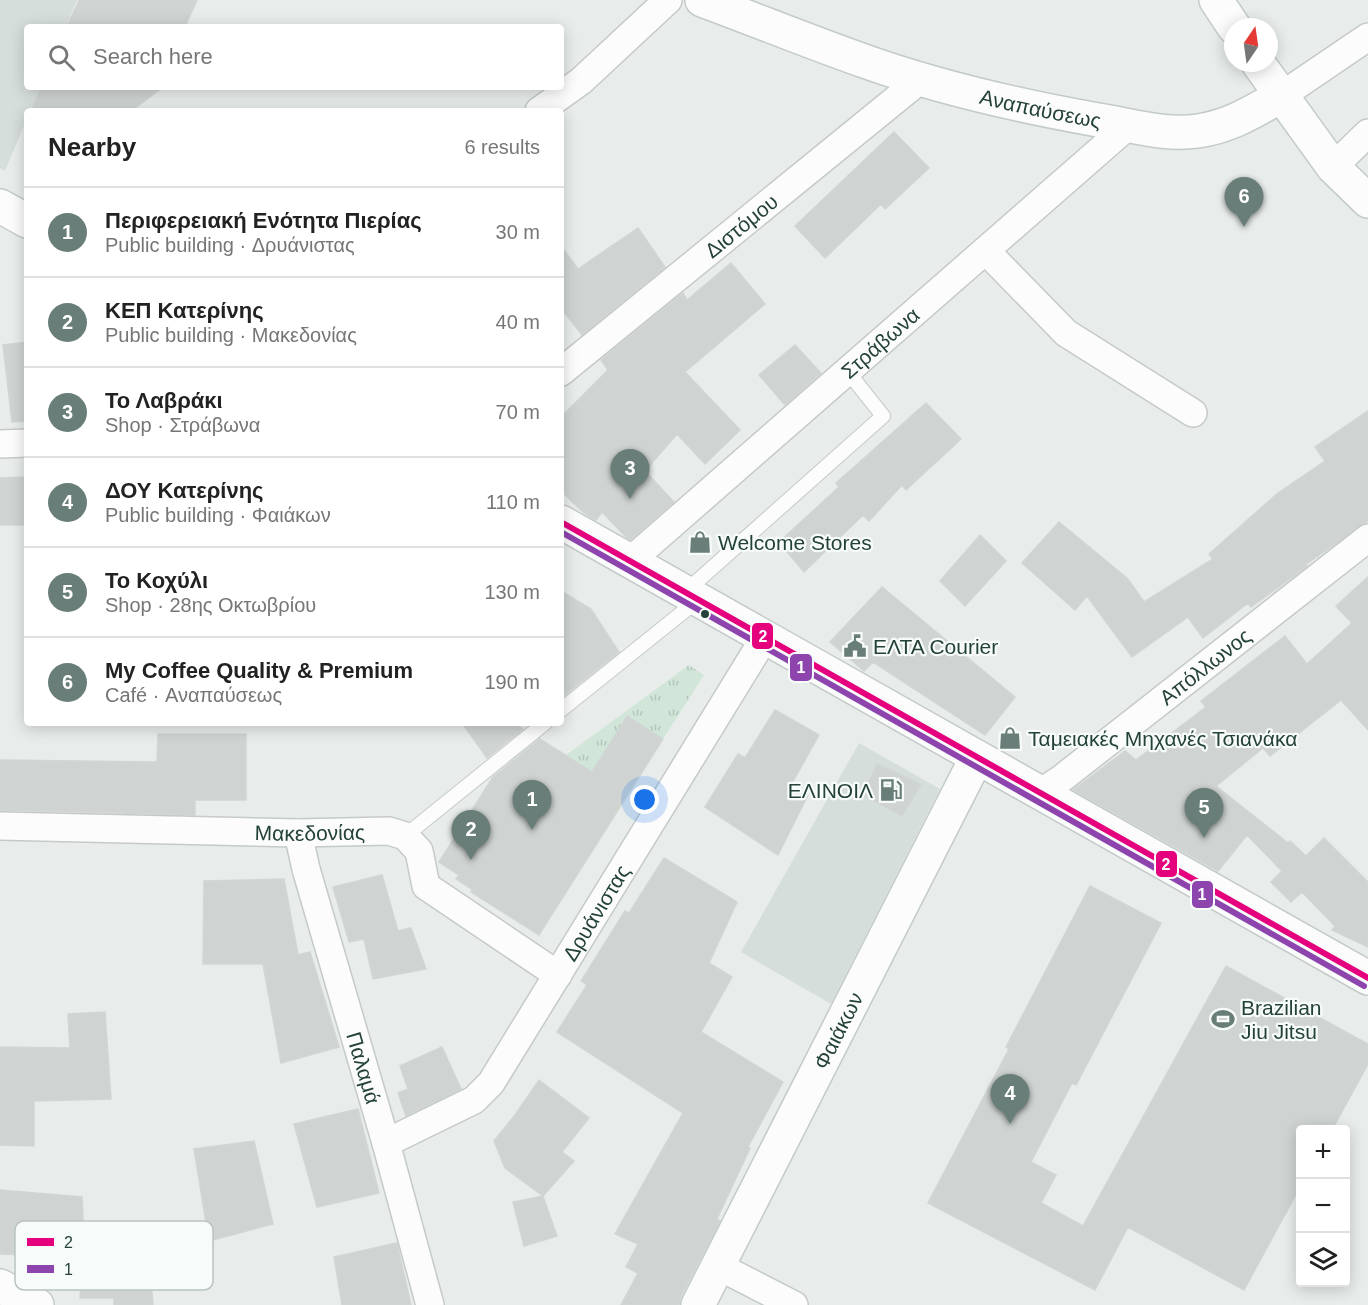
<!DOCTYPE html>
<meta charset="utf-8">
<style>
body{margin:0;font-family:Arial,sans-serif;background:#f6f6f6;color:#222}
.controls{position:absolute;right:18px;bottom:18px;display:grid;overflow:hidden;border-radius:6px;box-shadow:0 3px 15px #0003}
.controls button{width:54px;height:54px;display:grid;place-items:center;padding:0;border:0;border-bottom:2px solid #e0e0e0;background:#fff;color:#222;font:30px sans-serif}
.compass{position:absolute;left:1224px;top:18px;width:54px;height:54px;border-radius:50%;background:#fff;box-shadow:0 3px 15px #0003;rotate:13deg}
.you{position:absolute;left:645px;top:800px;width:21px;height:21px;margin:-15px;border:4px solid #fff;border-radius:50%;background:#1a73e8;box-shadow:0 0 0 9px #1a73e833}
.badge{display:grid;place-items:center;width:39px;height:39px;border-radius:50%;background:#697e78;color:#fff;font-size:20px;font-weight:700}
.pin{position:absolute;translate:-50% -50px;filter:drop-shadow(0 2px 3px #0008)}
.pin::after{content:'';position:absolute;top:32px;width:21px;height:18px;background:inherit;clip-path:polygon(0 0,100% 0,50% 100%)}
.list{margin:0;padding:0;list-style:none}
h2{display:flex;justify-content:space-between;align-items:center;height:78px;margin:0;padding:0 24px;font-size:26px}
h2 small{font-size:20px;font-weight:400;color:#767676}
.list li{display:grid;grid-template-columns:39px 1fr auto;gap:18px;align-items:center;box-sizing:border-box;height:90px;padding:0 24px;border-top:2px solid #e0e0e0}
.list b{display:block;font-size:22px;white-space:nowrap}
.list p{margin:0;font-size:20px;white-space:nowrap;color:#767676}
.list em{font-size:20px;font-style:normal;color:#767676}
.icon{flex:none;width:33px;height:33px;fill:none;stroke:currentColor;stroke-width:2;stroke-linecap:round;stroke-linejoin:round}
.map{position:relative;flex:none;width:1368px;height:1305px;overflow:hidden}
.search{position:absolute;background:#fff;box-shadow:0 3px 15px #0003;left:24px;top:24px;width:540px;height:66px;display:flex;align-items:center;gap:15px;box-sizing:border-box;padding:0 21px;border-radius:6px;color:#767676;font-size:22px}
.panel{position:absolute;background:#fff;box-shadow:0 3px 15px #0003;left:24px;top:108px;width:540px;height:618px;border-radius:6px}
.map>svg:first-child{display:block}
.built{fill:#d6dedb}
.grass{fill:url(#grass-tufts)}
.building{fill:#cfd4d2;stroke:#d1d6d4;stroke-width:1.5}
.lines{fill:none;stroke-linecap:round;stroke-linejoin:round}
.lane-casing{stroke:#c5cac8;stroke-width:16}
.street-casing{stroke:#c5cac8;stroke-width:30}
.secondary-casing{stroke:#c3cbc8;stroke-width:36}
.lane{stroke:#fcfcfc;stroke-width:14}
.street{stroke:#fcfcfc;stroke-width:27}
.secondary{stroke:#fcfcfc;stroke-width:33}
.bus-1-casing{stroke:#f7fbf9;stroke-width:10}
.bus-2-casing{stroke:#f7fbf9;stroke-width:10}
.bus-1{stroke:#e5007d;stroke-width:6}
.bus-2{stroke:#8e44ad;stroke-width:6}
.bus-dot{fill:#24423a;stroke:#f7fbf9;stroke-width:2}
.labels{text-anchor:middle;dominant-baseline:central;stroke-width:4.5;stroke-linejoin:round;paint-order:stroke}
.street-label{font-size:21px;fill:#24423a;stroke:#f7fbf9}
.poi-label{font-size:21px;fill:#24423a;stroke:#f7fbf9;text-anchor:start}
.key{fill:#f7fbf9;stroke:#b8c4c0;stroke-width:1.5}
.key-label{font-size:16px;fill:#24423a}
.line-badge{stroke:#f7fbf9;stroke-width:2}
.badge-label{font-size:16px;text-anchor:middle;font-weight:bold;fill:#fff}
</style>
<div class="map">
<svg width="1368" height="1305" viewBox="0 0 1368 1305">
<defs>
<pattern id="grass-tufts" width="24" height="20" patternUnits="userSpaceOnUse" patternTransform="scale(1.5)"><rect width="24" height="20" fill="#d1e6d8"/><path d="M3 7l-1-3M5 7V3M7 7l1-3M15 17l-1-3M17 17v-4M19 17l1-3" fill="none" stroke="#b3c6ba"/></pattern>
</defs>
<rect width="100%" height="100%" fill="#e8edeb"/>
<path class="built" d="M0,0h77l-11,27h-39v60h13l-10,24h-3v7l-22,53 -5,-3z
M859,743l81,46 -109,215 -90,-52z"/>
<path class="grass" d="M689,665l15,10 -41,64 -36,-23 -35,56 -26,-17z"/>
<path class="building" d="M79,0h118l-12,27h-118z
M41,87h122l-32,24h-100z
M894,132l35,36 -44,41 -4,-5 -56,54 -30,-32z
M638,228l27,39 -83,68 -21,-27v-62l17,23z
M731,263l34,41 -80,68 55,58 -35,34 -28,-30 -32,37 29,31 -44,38 -5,-4 -23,-24 -6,8 -12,-7 -23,-22v-74l47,-47 -7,-10 82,-67 4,7z
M27,342v79l-15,1 -9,-77z
M795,345l26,28 -36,32 -26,-30z
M926,403l35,36 -55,51 -4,-5 -33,36 -6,-6 -59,57 -25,-30 60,-55 -3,-4z
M1368,411v110l-63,44 2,1 -24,18 -32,23 -3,-4 -45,35 -15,-21 -56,40 -45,-61 -12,14 -53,-47 37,-41 69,57 16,23 69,-43 -4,-5 69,-61 47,-32 -10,-14z
M27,477v48h-27v-47z
M980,535l26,26 -41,45 -25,-25z
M1368,577v153l-27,-30 -71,56 -7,-8 -47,38 72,57 2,-2 16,15 18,-18 44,44v65l-36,-17 3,-4 -33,-34 -11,10 -20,-20 11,-11 -35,-36 -29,36 -145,-81 52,-39 11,9 70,-53 -5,-6 84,-65 22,28 45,-41 -16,-17z
M882,587l133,110 -30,38 -112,-73 -9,9 -34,-29z
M561,591l30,18 28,43 -58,46z
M775,710l44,25 -28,50 17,10 -30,60 -73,-48 33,-53 7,4z
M627,716l36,23 -124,196 -68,-43 1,-3 -16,-10 3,-4 -20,-13 54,-85 47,-38 52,33z
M462,723h52l9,6 -36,29z
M158,734h88v66h-51v15l-195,-5v-50l157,2z
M877,764l44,20 -19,32 -39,-21z
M664,858l73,44 -28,61 23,14 -31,55 82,50 -35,65 2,1 -33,71 3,2 -39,75 -2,9h-58l17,-32 -12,-6 12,-23 -23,-10 68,-121 -126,-81 30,-47 -6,-4 44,-70 4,2z
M382,875l16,56 13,-3 15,41 -53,10 -9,-40 -15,3 -16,-55z
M284,879l14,76 12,-3 29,95 -58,16 -18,-99h-60l1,-83z
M1090,886l71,37 -85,162 -4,-2 -41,79 25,13 -15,28 42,23 143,-260 142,78v20l-36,66h-32v57l-56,103 -116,-63 -33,63 -167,-87 81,-154 -3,-2z
M105,1012l6,87 -77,2v45l-34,-1v-98l70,1 -2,-34z
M442,1047l19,42 -55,27 -8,-23 10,-4 -8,-23z
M539,1080l50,38 -27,34 12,9 -31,35 -38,-28 -11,-27 21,-26z
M358,1109l21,84 -62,14 -23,-83z
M254,1141l19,83 -64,17 -15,-92z
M0,1190l82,7 2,43 29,3 2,13 35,13 3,36h-39v-7h-34l2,-28h-52l1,-15 -31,-1z
M543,1196l14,40 -33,10 -11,-44z
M397,1243l14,62h-69l-8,-48z"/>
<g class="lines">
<g class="lane-casing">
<path id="lane" d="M685,592l198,-176 -35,-44
M561,710l137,-110
M405,836l140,-113"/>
</g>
<g class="street-casing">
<g id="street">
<path d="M1281,96l87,-59"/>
<path d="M539,111l42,-30 87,-81"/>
<path d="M1333,167l35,-34"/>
<path d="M986,251l80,82 127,80"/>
<path id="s1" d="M561,372l360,-293"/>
<path d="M0,444l27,-1"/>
<path id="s2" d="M630,561l499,-436"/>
<path id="s3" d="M1040,793l21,-14 307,-241"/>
<path id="s4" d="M0,826l298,7 91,-2 16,5 14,15 7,35 132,89"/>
<path id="s5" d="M298,833l8,36 80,274 44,162"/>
<path id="s6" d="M386,1143l88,-43 17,-17 274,-446"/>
<path d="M718,1266l76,39"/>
</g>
</g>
<g class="secondary-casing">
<g id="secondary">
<path id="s7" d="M702,0c54,20 108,42 162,61 76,27 155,45 234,59 32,5 68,16 100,11 33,-5 54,-19 83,-35"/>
<path d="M1216,0l18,27"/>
<path d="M1258,63l75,104 35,34"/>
<path d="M0,206l27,15"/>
<path d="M561,522l807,456"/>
<path d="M0,1286l37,19"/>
<path id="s8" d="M698,1305l279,-548"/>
</g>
</g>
<use href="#lane" class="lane"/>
<use href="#street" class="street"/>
<use href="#secondary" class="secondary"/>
<g class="bus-1-casing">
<path id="bus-1" d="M561,522l807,456"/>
</g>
<g class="bus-2-casing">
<path id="bus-2" d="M561,532l803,454"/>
</g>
<use href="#bus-1" class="bus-1"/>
<use href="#bus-2" class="bus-2"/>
</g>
<defs>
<g id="shop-bare" transform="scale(1.8)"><path d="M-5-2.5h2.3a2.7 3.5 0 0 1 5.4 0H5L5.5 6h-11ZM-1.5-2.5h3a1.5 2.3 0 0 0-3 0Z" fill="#697e78" stroke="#f7fbf9" stroke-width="2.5" paint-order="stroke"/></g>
<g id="civic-bare" transform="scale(1.8)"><path d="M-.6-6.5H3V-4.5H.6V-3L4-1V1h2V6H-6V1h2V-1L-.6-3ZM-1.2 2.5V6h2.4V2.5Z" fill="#697e78" stroke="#f7fbf9" stroke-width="2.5" paint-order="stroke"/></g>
<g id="fuel-bare" transform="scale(1.8)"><path d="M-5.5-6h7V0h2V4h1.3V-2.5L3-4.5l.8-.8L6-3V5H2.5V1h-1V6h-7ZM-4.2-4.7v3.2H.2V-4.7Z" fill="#697e78" stroke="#f7fbf9" stroke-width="2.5" paint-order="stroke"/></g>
<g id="stadium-bare" transform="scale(1.8)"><path d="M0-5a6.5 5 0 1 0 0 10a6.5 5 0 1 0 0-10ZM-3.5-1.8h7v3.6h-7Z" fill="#697e78" stroke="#f7fbf9" stroke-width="2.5" paint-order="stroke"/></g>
</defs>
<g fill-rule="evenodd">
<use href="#shop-bare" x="700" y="542"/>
<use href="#civic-bare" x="855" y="646"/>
<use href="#shop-bare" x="1010" y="738"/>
<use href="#fuel-bare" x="891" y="790"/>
<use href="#stadium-bare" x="1223" y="1019"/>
</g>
<circle class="bus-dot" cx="705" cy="614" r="5"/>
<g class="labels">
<g class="street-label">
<text stroke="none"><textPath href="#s7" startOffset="356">Αναπαύσεως</textPath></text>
<text stroke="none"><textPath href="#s1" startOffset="232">Διστόμου</textPath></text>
<text stroke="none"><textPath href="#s2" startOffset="332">Στράβωνα</textPath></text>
<text stroke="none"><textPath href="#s3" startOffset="208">Απόλλωνος</textPath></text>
<text stroke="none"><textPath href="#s4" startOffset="310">Μακεδονίας</textPath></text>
<text stroke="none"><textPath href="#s6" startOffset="322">Δρυάνιστας</textPath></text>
<text stroke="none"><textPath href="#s8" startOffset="308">Φαιάκων</textPath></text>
<text stroke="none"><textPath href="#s5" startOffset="244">Παλαμά</textPath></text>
</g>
<g class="poi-label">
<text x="718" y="542">Welcome Stores</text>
<text x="873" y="646">ΕΛΤΑ Courier</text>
<text x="1028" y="738">Ταμειακές Μηχανές Τσιανάκα</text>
<text x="873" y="790" text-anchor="end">ΕΛΙΝΟΙΛ</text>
<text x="1241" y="1007">Brazilian<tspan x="1241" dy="24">Jiu Jitsu</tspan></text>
</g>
</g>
<rect x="15" y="1221" width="198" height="69" rx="9" class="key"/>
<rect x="27" y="1238" width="27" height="8" fill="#e5007d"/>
<rect x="27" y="1265" width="27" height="8" fill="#8e44ad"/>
<g class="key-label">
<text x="64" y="1248">2</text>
<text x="64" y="1275">1</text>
</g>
<g class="line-badge">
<rect x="751" y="622" width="23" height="28" rx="6" fill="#e5007d"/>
<rect x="789" y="653" width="24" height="29" rx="6" fill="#8e44ad"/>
<rect x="1155" y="850" width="23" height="28" rx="6" fill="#e5007d"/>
<rect x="1191" y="880" width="23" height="29" rx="6" fill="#8e44ad"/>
</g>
<g class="badge-label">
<text x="763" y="642">2</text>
<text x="801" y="673">1</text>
<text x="1166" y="870">2</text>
<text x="1202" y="900">1</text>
</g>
</svg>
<div class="controls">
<button>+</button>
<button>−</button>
<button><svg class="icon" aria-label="layers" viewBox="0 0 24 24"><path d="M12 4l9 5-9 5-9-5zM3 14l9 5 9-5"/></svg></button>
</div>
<svg class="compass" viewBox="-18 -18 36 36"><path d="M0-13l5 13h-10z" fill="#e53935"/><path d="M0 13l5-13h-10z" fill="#767676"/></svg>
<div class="you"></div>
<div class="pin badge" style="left:532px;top:830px">1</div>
<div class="pin badge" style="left:471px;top:860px">2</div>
<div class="pin badge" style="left:630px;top:499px">3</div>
<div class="pin badge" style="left:1010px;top:1124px">4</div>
<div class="pin badge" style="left:1204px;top:838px">5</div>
<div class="pin badge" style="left:1244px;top:227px">6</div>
<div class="search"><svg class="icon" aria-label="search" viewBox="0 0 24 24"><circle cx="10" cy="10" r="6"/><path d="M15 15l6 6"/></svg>Search here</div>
<section class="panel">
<h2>Nearby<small>6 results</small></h2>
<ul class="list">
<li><span class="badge">1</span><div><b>Περιφερειακή Ενότητα Πιερίας</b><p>Public building · Δρυάνιστας</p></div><em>30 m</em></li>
<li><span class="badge">2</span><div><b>ΚΕΠ Κατερίνης</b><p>Public building · Μακεδονίας</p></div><em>40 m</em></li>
<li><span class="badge">3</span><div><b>Το Λαβράκι</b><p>Shop · Στράβωνα</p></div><em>70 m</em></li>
<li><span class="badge">4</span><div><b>ΔΟΥ Κατερίνης</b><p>Public building · Φαιάκων</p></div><em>110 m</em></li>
<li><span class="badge">5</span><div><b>Το Κοχύλι</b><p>Shop · 28ης Οκτωβρίου</p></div><em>130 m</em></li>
<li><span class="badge">6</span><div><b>My Coffee Quality &amp; Premium</b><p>Café · Αναπαύσεως</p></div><em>190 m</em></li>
</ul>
</section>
</div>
